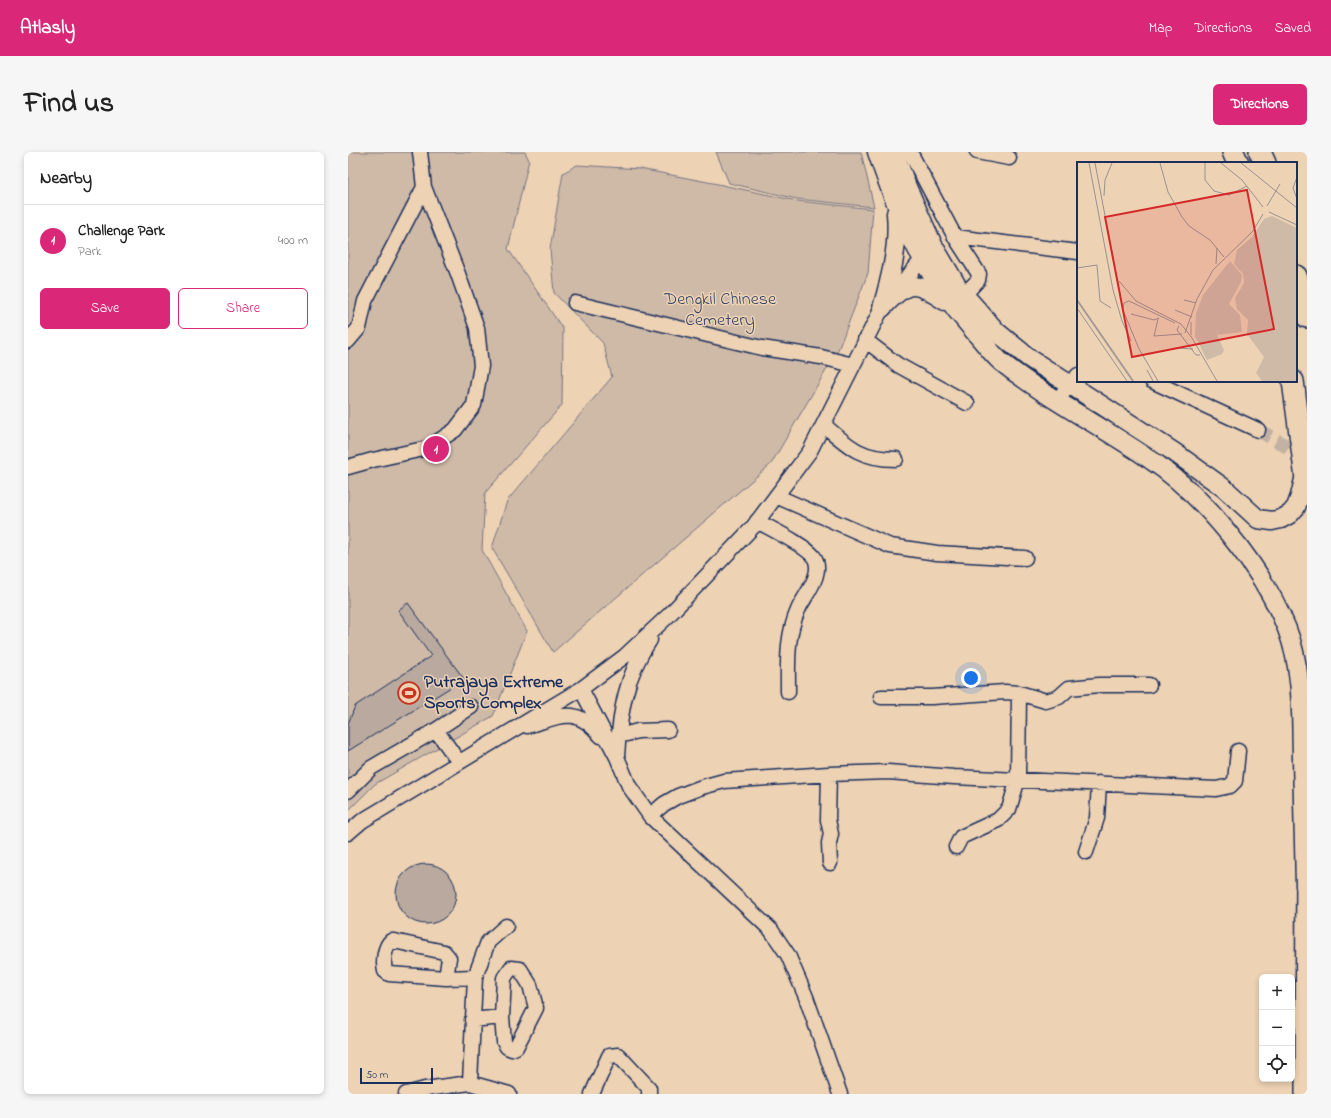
<!DOCTYPE html>
<meta charset="utf-8">
<style>
body{margin:0;font-family:"Indie Flower",sans-serif;background:#f6f6f6;color:#222}
.controls{position:absolute;right:12px;bottom:12px;display:grid;overflow:hidden;border-radius:6px;box-shadow:0 2px 6px #0003}
.controls button{width:36px;height:36px;display:grid;place-items:center;padding:0;border:0;border-bottom:1px solid #e0e0e0;background:#fff;color:#222;font:20px sans-serif}
.scale{position:absolute;left:12px;bottom:10px;width:73px;box-sizing:border-box;padding-left:4px;border:2px solid #1b2f5e;border-top:0;font-size:11px;line-height:14px;white-space:nowrap;color:#1b2f5e;-webkit-text-stroke:3px #edd2b4;paint-order:stroke}
.you{position:absolute;left:623px;top:526px;width:14px;height:14px;margin:-10px;border:3px solid #fff;border-radius:50%;background:#1a73e8;box-shadow:0 0 0 6px #1a73e833}
.badge{display:grid;place-items:center;width:26px;height:26px;border-radius:50%;background:#db2777;color:#fff;font-size:13px;font-weight:700}
.pin{position:absolute;translate:-50% -50%;border:2px solid #fff;box-shadow:0 1px 4px #0006}
.list{margin:0;padding:0;list-style:none}
h2{display:flex;justify-content:space-between;align-items:center;height:52px;margin:0;padding:0 16px;font-size:17px}
h2 small{font-size:13px;font-weight:400;color:#767676}
.list li{display:grid;grid-template-columns:26px 1fr auto;gap:12px;align-items:center;box-sizing:border-box;height:72px;padding:0 16px;border-top:1px solid #e0e0e0}
.list b{display:block;font-size:15px;white-space:nowrap}
.list p{margin:0;font-size:13px;white-space:nowrap;color:#767676}
.list em{font-size:13px;font-style:normal;color:#767676}
.actions{display:flex;gap:8px;padding:12px 16px}
.actions a{flex:1;padding:9px 0;border:1px solid #db2777;border-radius:6px;text-align:center;font-size:14px;color:#db2777}
.actions .main{background:#db2777;color:#fff}
.icon{flex:none;width:22px;height:22px;fill:none;stroke:currentColor;stroke-width:2;stroke-linecap:round;stroke-linejoin:round}
.map{position:relative;flex:none;width:959px;height:942px;overflow:hidden;border-radius:6px}
header{display:flex;align-items:center;gap:24px;box-sizing:border-box;height:56px;padding:0 20px;background:#db2777;color:#fff}
header strong{font-size:19px}
nav{display:flex;gap:22px;margin-inline-start:auto;font-size:14px}
.intro{display:flex;align-items:center;justify-content:space-between;box-sizing:border-box;height:96px;padding:0 24px}
h1{margin:0;font-size:28px}
.button{padding:10px 18px;border-radius:6px;background:#db2777;color:#fff;font-size:14px;font-weight:700}
main{display:flex;gap:24px;padding:0 24px}
aside{flex:1;background:#fff;border-radius:6px;box-shadow:0 2px 6px #0003}
.map>svg:first-child{display:block}
.green{fill:#cfbaa8;stroke:#757483}
.building{fill:#b9a99f;stroke:#1b2f5e}
.lines{fill:none;stroke-linecap:round;stroke-linejoin:round}
.minor-tunnel{stroke:#c3b1a3;stroke-width:14;stroke-dasharray:14 7;stroke-linecap:butt}
.minor-casing{stroke:#1b2f5e;stroke-width:17}
.major-casing{stroke:#1b2f5e;stroke-width:21}
.highway-casing{stroke:#1b2f5e;stroke-width:24}
.minor{stroke:#edd2b4;stroke-width:14}
.major{stroke:#edd2b4;stroke-width:18}
.highway{stroke:#edd2b4;stroke-width:21}
.labels{text-anchor:middle;dominant-baseline:central;stroke-width:3;stroke-linejoin:round;paint-order:stroke}
.park-label{font-size:18px;fill:#364469;stroke:#edd2b4}
.poi-label{font-size:18px;font-weight:bold;fill:#1b2f5e;stroke:#edd2b4;text-anchor:start}
.inset-river{fill:none;stroke:#a59a96;stroke-width:2}
.inset-road{fill:none;stroke:#999192;stroke-width:1}
.view{fill:#d62828;fill-opacity:0.15;stroke:#d62828;stroke-width:2}
.inset-edge{fill:none;stroke:#1b2f5e;stroke-width:2}
</style>
<header>
<strong>Atlasly</strong>
<nav><a>Map</a><a>Directions</a><a>Saved</a></nav>
</header>
<div class="intro"><h1>Find us</h1><a class="button">Directions</a></div>
<main>
<aside>
<h2>Nearby<small></small></h2>
<ul class="list">
<li><span class="badge">1</span><div><b>Challenge Park</b><p>Park</p></div><em>400 m</em></li>
</ul>
<div class="actions"><a class="main">Save</a><a>Share</a></div>
</aside>
<div class="map">
<svg width="959" height="942" viewBox="0 0 959 942">
<rect width="100%" height="100%" fill="#edd2b4"/>
<filter id="ink" filterUnits="userSpaceOnUse"><feTurbulence type="fractalNoise" baseFrequency=".025" numOctaves="2"/><feDisplacementMap in="SourceGraphic" scale="8" xChannelSelector="R" yChannelSelector="G"/><feConvolveMatrix kernelMatrix="1 2 1 2 8 2 1 2 1" color-interpolation-filters="sRGB"/></filter>
<g filter="url(#ink)">
<path class="green" d="M0,0h177l4,8 -21,89 55,80 -1,76 -77,88 -3,57 45,81 -34,85 -118,68 -27,27z
M368,0h145l13,55 -77,-8 -68,-16z
M229,13l63,4 73,14 84,18 76,8 -5,64 -30,77 -67,114 -218,188 -61,-104 15,-47 105,-124 -9,-34 -49,-50 -4,-44 13,-76z"/>
<path class="building" d="M60,451l56,76 -116,72v-27l7,-18 76,-50 -33,-46z
M48 742a30 30 0 1 1 60 0a30 30 0 1 1-60 0Z"/>
<g class="lines">
<path class="minor-tunnel" d="M910,278l49,28"/>
<g class="minor-casing">
<path id="minor" d="M562,0l45,85 24,37 -1,6 -14,15
M629,0l32,6
M607,85l123,15
M227,151l187,45 59,9 32,8
M517,188l33,25 69,38
M0,189l11,-13 6,-27 59,-114
M804,229l106,49
M709,248l21,-25
M476,273c25,22 37,34 72,34
M0,315l25,-7 55,-12 27,-18 19,-25 7,-39 -4,-38 -19,-54 -34,-87 -4,-35
M428,344l114,50 47,7 88,5
M409,369c14,8 48,24 57,36 11,16 -10,39 -16,53 -12,27 -10,53 -10,82
M233,537l36,68 12,29 21,30 121,114 17,25 18,42 34,97
M533,545h51l73,-5 14,1 27,8 13,-4 10,-9 30,-3h50
M179,574c35,-10 48,-21 74,10
M88,578l35,-23
M271,584l19,-5 30,-1
M269,604c3,-43 8,-80 33,-116
M481,622l-1,46 3,14 -2,9 1,20
M0,639l23,-23 65,-38 23,32
M302,664l14,-12 14,-8 24,-9 22,-6 105,-7 59,-2 66,5 262,12 14,-3 5,-5 3,-30
M0,681l14,-12 219,-132 44,-33 43,-40 85,-89 57,-76 72,-143 47,-57
M608,695l5,-10 37,-17 11,-11 9,-30 1,-86
M738,700l11,-34 2,-35
M163,816l9,1 10,16 6,23 -20,39 -4,2 -5,-2 -3,-5 -2,-25 2,-39z
M98,826l3,-20 -5,-6 -50,-11h-3c-7,6 -8,22 -6,30l4,3 57,4 29,-1
M124,868l30,-3
M122,931l5,-106 13,-35 18,-16
M58,942l19,-5 45,-6 39,11
M244,942l17,-38 9,-1 31,33v6"/>
</g>
<g class="major-casing">
<path id="major" d="M529,0c23,68 48,124 96,178 9,10 17,22 27,31 46,37 100,64 148,97 55,36 115,110 139,171 16,41 14,87 15,130 1,42 2,85 3,127
M546,0l13,35 26,58 26,44 38,43 32,26 145,94 50,36 34,31 14,2 9,-2 9,-5 6,-7 4,-11 6,-25
M535,155c26,-28 32,-26 62,-6
M534,156c9,-31 17,-62 14,-95"/>
</g>
<g class="highway-casing">
<path id="highway" d="M885,0l5,11
M912,0l5,11
M948,124l11,41
M945,229l14,105
M958,942l1,-222"/>
</g>
<use href="#minor" class="minor"/>
<use href="#major" class="major"/>
<use href="#highway" class="highway"/>
</g>
</g>
<defs>
<g id="stadium-ring" transform="scale(1.15)"><circle r="9.5" fill="#edd2b4" stroke="#c8321e" stroke-width="1.5"/><path d="M0-5a6.5 5 0 1 0 0 10a6.5 5 0 1 0 0-10ZM-3.5-1.8h7v3.6h-7Z" fill="#c8321e"/></g>
</defs>
<g fill-rule="evenodd">
<use href="#stadium-ring" x="61" y="541"/>
</g>
<g class="labels">
<g class="park-label">
<text x="372" y="148">Dengkil Chinese<tspan x="372" dy="21">Cemetery</tspan></text>
</g>
<g class="poi-label">
<text x="76" y="531">Putrajaya Extreme<tspan x="76" dy="21">Sports Complex</tspan></text>
</g>
</g>
<g transform="translate(729 10)">
<rect width="220" height="220" fill="#edd2b4"/>
<path d="M195,54l25,12v153h-35l-6,-8 8,-16 -17,-23 1,-14 -11,-11 -2,-11 9,-15 -1,-9 -9,-10 3,-14 15,-13 12,-18zM153,99l12,14 -1,7 -12,22 11,11 2,17 -25,3 7,15 -2,4 -15,6 -12,-24 1,-22 7,-19z" fill="#cfbaa8"/>
<path class="inset-river" d="M0,138l56,81"/>
<path class="inset-road" d="M12,1l24,127 9,31 9,20M18,1l28,147 16,39 19,32M83,1l8,29 14,25 7,9 21,14 14,17M128,1v17l9,11 15,4 18,-9M144,1l21,17 21,27M164,1l56,45M220,15l-4,11 4,11M27,34l1,-16 7,-17M190,44l13,-22M192,50l28,13M139,102l1,-16M0,106l20,-3 3,36 11,7M42,119l17,20 45,23 11,14 25,43M107,138l12,3M0,146l50,73M46,146l1,-5 5,-2 46,22M98,148l17,7M54,152l23,6 5,-2M81,157l-4,17 28,-2M114,160v13M102,164l-2,4 19,25h4M108,171l12,-34 16,-29 40,-39 10,-17M99,186l17,1M70,208l6,11"/>
<path class="view" d="M170,28l27,139 -142,28 -27,-140z"/>
<rect width="220" height="220" class="inset-edge"/>
</g>
</svg>
<div class="controls">
<button>+</button>
<button>−</button>
<button><svg class="icon" aria-label="locate" viewBox="0 0 24 24"><circle cx="12" cy="12" r="6"/><path d="M12 2v4M12 18v4M2 12h4M18 12h4"/></svg></button>
</div>
<div class="scale">50 m</div>
<div class="you"></div>
<div class="pin badge" style="left:88px;top:297px">1</div>
</div>
</main>
